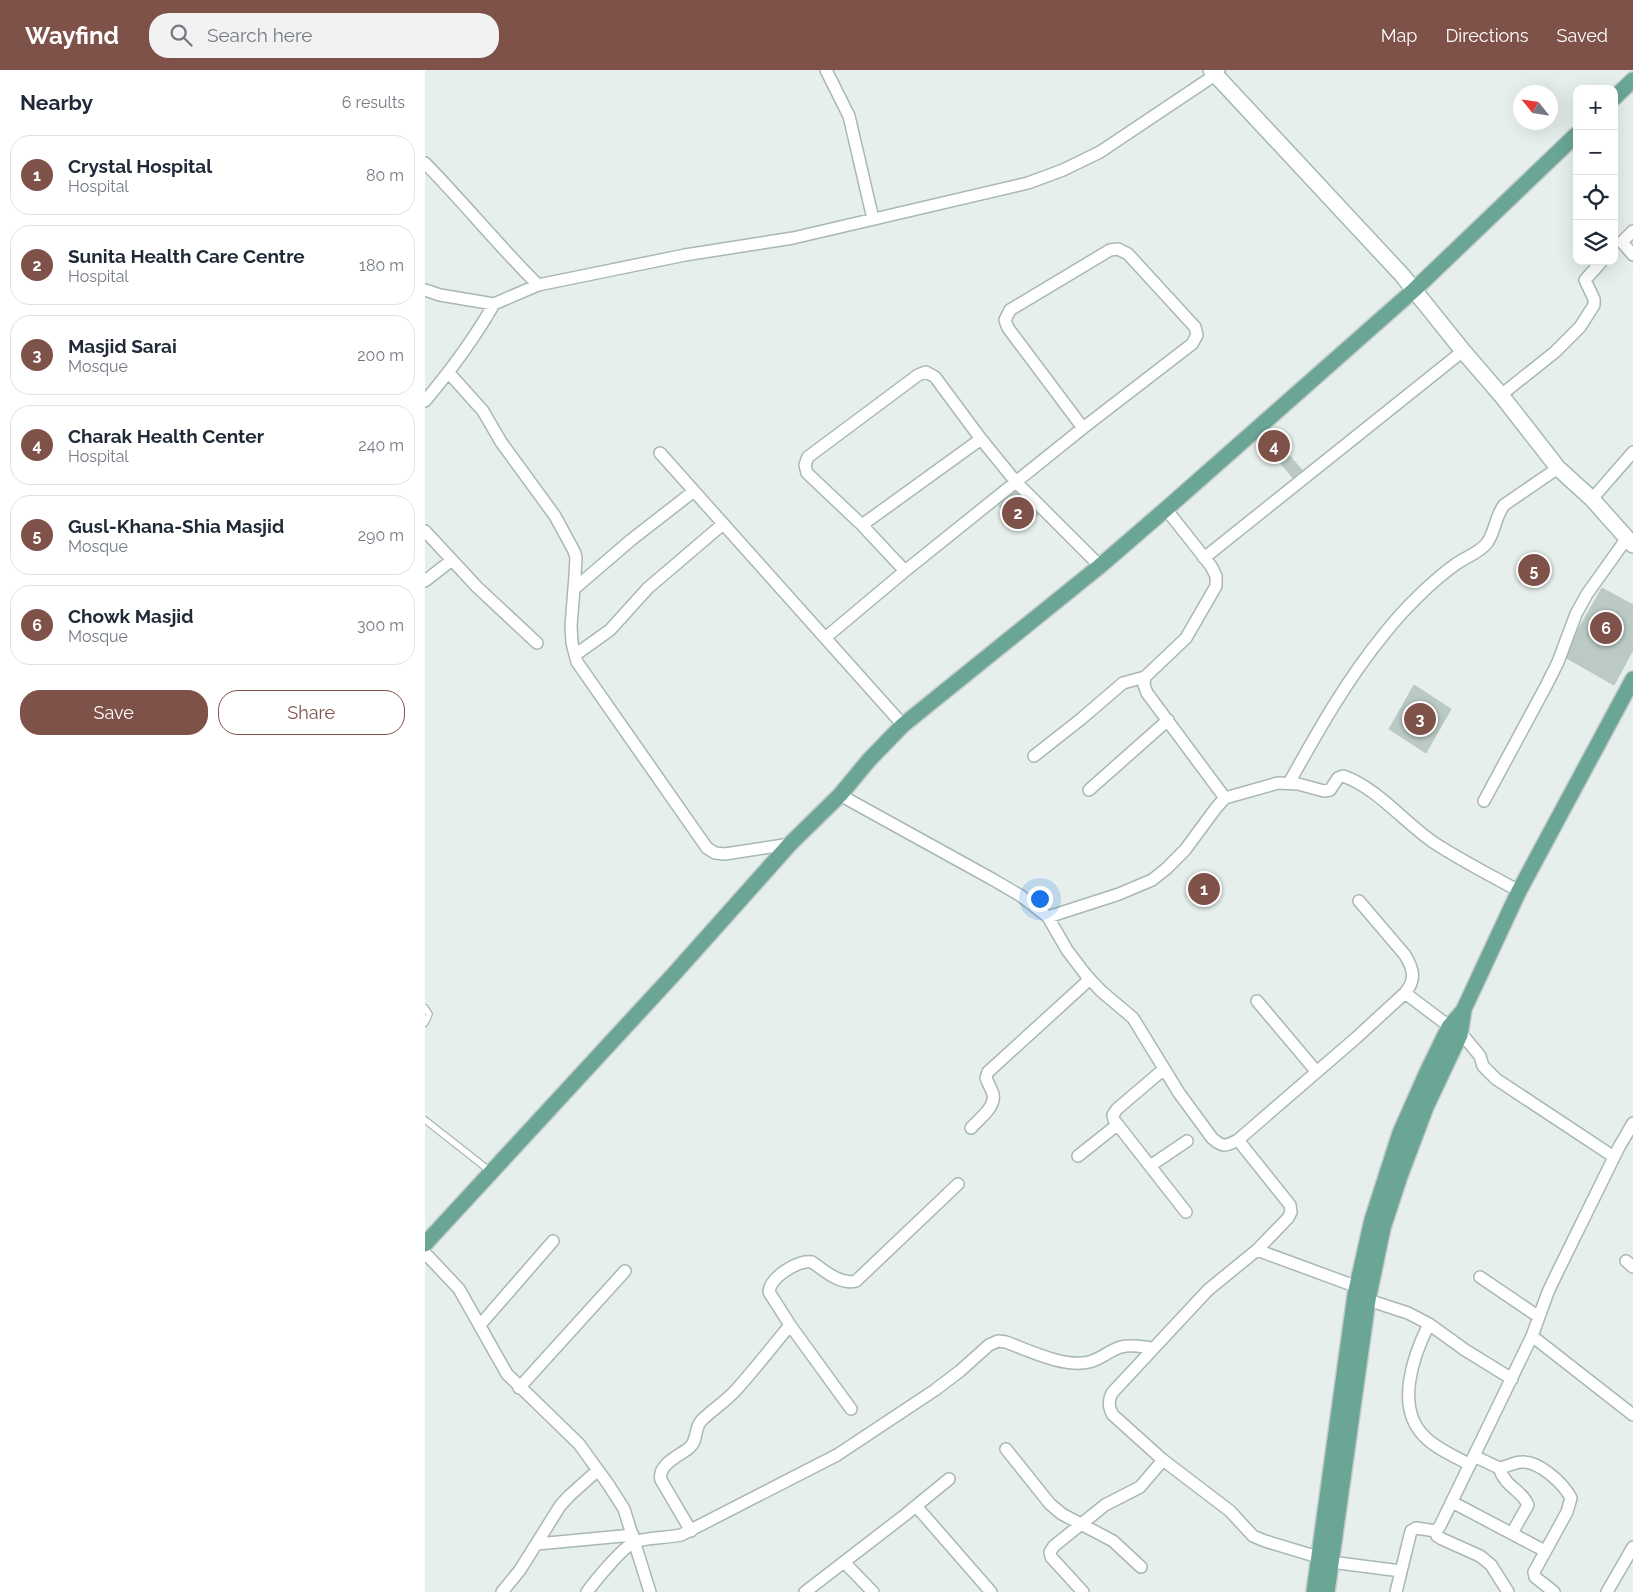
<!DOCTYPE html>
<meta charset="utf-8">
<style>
body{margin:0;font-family:Raleway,sans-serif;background:#f2f2f3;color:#1f2937}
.controls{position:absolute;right:15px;top:15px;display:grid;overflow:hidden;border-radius:10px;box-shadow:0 5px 20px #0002}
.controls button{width:45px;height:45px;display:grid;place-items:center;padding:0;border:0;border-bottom:1px solid #e0e1e3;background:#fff;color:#1f2937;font:25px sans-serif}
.compass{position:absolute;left:1088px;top:15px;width:45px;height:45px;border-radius:50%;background:#fff;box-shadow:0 5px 20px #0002;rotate:300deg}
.you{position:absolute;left:614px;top:828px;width:18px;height:18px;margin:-12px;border:4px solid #fff;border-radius:50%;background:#1a73e8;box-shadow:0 0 0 8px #1a73e833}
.badge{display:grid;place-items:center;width:32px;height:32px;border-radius:50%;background:#7f5249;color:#fff;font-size:16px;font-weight:700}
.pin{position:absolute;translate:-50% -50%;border:2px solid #fff;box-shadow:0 1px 5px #0006}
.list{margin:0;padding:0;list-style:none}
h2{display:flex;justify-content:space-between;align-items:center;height:65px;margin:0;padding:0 20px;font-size:21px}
h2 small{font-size:16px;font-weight:400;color:#747a83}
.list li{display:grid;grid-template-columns:32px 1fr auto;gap:15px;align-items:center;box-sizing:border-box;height:80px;margin:0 10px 10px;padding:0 10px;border:1px solid #e0e1e3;border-radius:20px}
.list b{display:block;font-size:19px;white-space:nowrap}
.list p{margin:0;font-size:16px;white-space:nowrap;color:#747a83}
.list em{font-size:16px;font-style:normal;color:#747a83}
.actions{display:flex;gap:10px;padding:15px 20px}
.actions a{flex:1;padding:11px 0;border:1px solid #7f5249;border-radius:20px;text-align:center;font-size:18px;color:#7f5249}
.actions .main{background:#7f5249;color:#fff}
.icon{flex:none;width:28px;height:28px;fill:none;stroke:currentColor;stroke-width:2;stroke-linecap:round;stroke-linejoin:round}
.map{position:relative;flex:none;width:1208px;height:1522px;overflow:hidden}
header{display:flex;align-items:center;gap:30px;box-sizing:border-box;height:70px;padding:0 25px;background:#7f5249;color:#fff}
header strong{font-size:24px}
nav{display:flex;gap:28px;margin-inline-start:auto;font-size:18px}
.search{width:350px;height:45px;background:#f2f2f3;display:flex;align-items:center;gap:12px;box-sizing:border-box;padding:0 18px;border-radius:20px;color:#747a83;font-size:19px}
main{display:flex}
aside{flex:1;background:#fff}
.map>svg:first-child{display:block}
.building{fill:#bbcac4;stroke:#b8c9c2}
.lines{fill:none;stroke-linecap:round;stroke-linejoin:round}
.lane-casing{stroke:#a8b8b2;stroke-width:8}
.street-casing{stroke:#a8b8b2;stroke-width:14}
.secondary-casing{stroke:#a4bbb3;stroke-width:18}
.primary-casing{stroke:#c2cac8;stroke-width:18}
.lane{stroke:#fff;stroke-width:5.5}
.street{stroke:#fff;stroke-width:11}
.secondary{stroke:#fff;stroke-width:15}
.primary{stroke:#6aa596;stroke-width:15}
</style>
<header>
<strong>Wayfind</strong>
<div class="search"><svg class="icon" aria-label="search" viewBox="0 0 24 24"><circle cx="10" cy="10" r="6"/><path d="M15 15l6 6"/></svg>Search here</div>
<nav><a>Map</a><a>Directions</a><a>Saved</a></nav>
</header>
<main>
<aside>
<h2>Nearby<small>6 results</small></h2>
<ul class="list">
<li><span class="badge">1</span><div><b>Crystal Hospital</b><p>Hospital</p></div><em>80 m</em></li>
<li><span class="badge">2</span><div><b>Sunita Health Care Centre</b><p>Hospital</p></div><em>180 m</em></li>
<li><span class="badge">3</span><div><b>Masjid Sarai</b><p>Mosque</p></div><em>200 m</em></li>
<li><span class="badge">4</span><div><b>Charak Health Center</b><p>Hospital</p></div><em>240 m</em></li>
<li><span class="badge">5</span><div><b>Gusl-Khana-Shia Masjid</b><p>Mosque</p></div><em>290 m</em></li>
<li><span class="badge">6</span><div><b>Chowk Masjid</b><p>Mosque</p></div><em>300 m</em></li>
</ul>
<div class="actions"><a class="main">Save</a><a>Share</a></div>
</aside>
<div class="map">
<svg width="1208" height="1522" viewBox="0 0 1208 1522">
<rect width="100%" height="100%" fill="#e6efeb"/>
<path class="building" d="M849,368l28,32 -9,8 -28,-33z
M593,419l21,25 -20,16 -20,-24z
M1177,518l31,17v45l-19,35 -51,-29z
M989,615l37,24 -25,44 -37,-24z"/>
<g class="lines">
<g class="lane-casing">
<path id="lane" d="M0,938l4,6 -4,9
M0,1050l65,51"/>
</g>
<g class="street-casing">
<path id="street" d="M401,0l23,46 24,103
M0,93c39,40 74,83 113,122
M1208,161l-11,11 11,13
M693,179l10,5 67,73 2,8 -5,9 -109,84 -75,-100 -3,-8 5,-10 100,-60z
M0,220l15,5 54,9 44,-19 147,-30 108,-17 235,-55 35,-13 37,-18 115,-77 4,-5
M24,303l34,38 18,31 54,74 19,35 2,6 -1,19 -4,50 1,17 5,19 130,186 8,5 10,1 65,-10
M1076,325l54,-43 25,-25 14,-22v-6l-9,-19 17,-19
M0,331c26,-31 49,-62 69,-97
M235,383l243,272
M1167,429l41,-47
M741,439l45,57 5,10v10l-30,52 -41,39 -1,8 3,8 78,105
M437,455l119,-86
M0,461l52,56 60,56
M779,488l259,-207
M480,501l-43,-46 -55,-52 -2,-8 3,-8 110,-82 8,-3 9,5 46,62 35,43 84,84
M0,511l27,-21
M149,519l57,-49 63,-49
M400,568l80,-67 178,-143
M150,585l35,-25 38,-42 75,-64
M609,686l47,-37 42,-36 22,-6
M864,713c29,-52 58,-104 96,-150 18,-23 47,-52 71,-69 10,-7 23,-11 31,-21 8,-11 8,-26 17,-38l54,-37
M664,720l79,-70
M415,725l152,84 29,17 27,21 71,-23 33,-14 14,-11 19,-19 31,-42 9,-10 53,-15 20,1 26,7 6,-1 8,-12 5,-2c33,11 61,46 90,66 27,18 57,33 86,49
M1059,731l62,-115 12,-24 18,-48 11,-20 40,-56
M623,847l19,33 19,25 15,16 32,27 46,75 33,45c11,10 14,8 26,2l118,-102 49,-45c11,-13 9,-23 0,-38l-46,-54
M980,923l61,46 14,17 3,10 13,13 118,78
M832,931l59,70
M739,999l-47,40 -4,6 1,5 72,92
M546,1058c8,-9 25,-21 22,-34 -2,-6 -5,-11 -7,-16l2,-6 102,-93
M813,1070l52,65 1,7 -3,6 -31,32 -49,40 -96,103c-4,8 -4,14 1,22l50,45 67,51 23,25 12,5 53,16 13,5 70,9
M653,1086l39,-31
M725,1096l37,-25
M832,1180l106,39
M0,1183l34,36 48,85 72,70 29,40 16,25 26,83
M1201,1191l7,6
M1055,1207l59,40
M943,1230l40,13 21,11 36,26 47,29
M1004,1254c-16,32 -34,83 -5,112 12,13 31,20 46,29
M55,1255l73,-84
M1107,1266l101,79
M94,1318l106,-117
M426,1339l-61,-84 -21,-33c1,-15 29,-32 43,-30 13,9 28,23 44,19l102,-97
M581,1379l44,55 12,10 51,27 28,26
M1049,1386l25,12c8,-1 15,-6 23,-6 17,-1 41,21 49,36l-4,14 -33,60 1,5 19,15
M1074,1398c6,19 24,23 29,37l-16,28
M1027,1432l93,49
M491,1436l75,86
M266,1461l-30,-51c-4,-15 18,-24 28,-32 9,-7 5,-19 12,-27 11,-11 24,-19 35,-31 19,-21 36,-43 54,-65
M1011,1461l1,5 5,3 38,17 11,9 17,27
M112,1474l96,-9
M419,1492l29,30
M77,1522l18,-22 40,-64 9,-10 29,-26
M162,1522c8,-11 38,-48 50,-51 14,-4 29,-3 44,-6l156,-80 98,-65 25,-19 29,-26 9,-4 8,1c24,9 59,26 83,20 12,-3 21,-12 32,-15 11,-3 21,0 32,1
M380,1522l100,-77 44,-36
M658,1522l-32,-35 -1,-5 4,-6 51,-41 35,-18 23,-27
M971,1522l15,-61 5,-3 20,3 4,-5 92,-190 16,-44 11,-23 60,-122 14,-24
M1182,1522l26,-45"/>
</g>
<g class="secondary-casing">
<path id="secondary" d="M786,0l191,205 61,76 38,44 57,73 34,31 41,46"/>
</g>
<g class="primary-casing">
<path id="primary" d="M1189,28l19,-18
M0,1174l249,-270 116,-130 50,-49 29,-35 34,-35 197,-159 66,-57 248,-219 163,-156
M889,1522l41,-297 17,-75 28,-87 28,-63 21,-43 14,-16
M902,1522l41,-292 15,-72 17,-52 26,-69 34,-72 4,-26 55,-118 114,-212"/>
</g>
<use href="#lane" class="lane"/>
<use href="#street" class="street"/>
<use href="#secondary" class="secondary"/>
<use href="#primary" class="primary"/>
</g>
</svg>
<div class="controls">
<button>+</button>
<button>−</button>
<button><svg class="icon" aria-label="locate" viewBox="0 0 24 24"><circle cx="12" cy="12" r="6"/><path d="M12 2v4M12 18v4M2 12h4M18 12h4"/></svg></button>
<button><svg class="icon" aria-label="layers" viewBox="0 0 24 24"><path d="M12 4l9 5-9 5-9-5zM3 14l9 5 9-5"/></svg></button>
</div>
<svg class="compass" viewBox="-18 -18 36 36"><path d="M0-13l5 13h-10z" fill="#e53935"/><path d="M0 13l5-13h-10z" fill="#747a83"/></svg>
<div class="you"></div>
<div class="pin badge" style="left:779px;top:819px">1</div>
<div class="pin badge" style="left:593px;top:443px">2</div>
<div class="pin badge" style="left:995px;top:649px">3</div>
<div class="pin badge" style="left:849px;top:376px">4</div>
<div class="pin badge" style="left:1109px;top:500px">5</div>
<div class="pin badge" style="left:1181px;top:558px">6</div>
</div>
</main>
